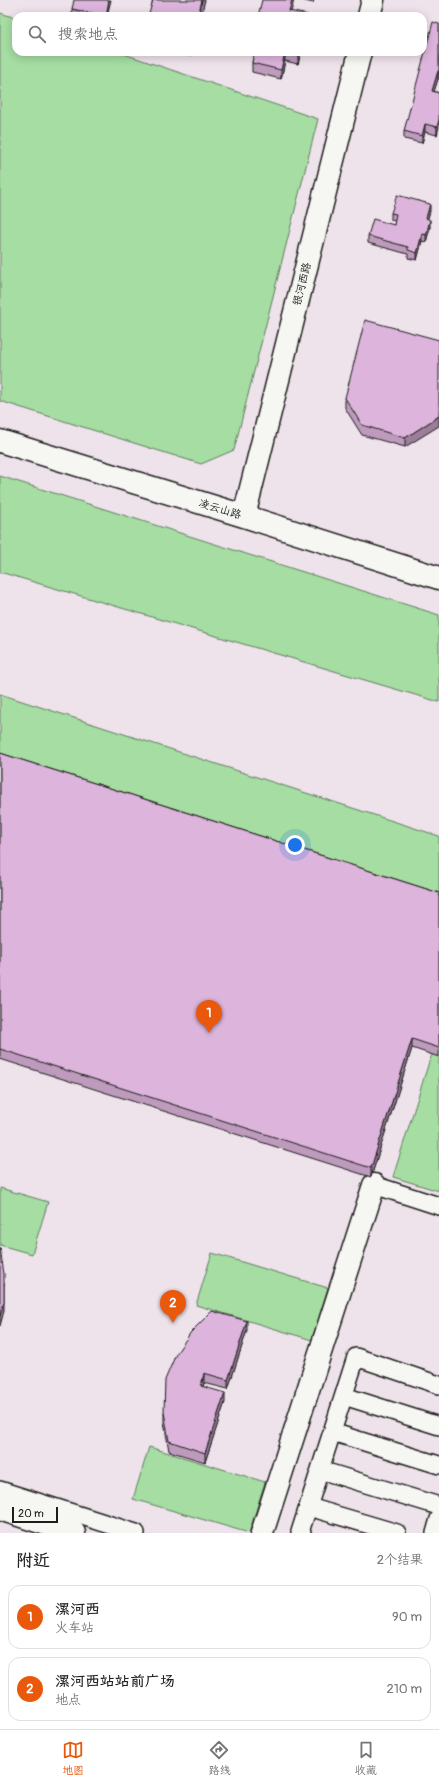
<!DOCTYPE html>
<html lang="zh">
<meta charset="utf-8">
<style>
body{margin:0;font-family:Pangolin,"LXGW WenKai TC",sans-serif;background:#f6f6f6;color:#222}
.scale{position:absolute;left:12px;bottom:10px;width:46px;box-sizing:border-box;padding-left:4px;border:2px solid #1c1c1c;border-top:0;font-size:11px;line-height:14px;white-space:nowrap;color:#1c1c1c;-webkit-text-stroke:3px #f6f6f2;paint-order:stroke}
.you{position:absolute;left:295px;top:845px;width:14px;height:14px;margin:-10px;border:3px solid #fff;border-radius:50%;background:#1a73e8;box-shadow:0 0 0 6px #1a73e833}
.badge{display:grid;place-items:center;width:26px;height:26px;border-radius:50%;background:#ea580c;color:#fff;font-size:13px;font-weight:700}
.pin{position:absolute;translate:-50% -33px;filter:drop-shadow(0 1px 2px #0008)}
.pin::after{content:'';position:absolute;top:21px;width:14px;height:12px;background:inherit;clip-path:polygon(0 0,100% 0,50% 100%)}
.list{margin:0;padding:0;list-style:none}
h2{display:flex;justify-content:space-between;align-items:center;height:52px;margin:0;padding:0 16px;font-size:17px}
h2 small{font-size:13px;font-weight:400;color:#767676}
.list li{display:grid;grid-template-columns:26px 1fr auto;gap:12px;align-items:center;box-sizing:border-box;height:64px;margin:0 8px 8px;padding:0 8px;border:1px solid #e0e0e0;border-radius:12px}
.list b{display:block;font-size:15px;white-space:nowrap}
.list p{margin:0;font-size:13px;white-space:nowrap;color:#767676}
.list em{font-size:13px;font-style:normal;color:#767676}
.icon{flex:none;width:22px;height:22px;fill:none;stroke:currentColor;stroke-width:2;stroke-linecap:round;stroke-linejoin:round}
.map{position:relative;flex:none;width:439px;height:1533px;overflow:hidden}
.search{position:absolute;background:#fff;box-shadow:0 2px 10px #0003;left:12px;right:12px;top:12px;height:44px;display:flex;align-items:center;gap:10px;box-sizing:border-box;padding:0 14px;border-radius:12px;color:#767676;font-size:15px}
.sheet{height:196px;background:#fff}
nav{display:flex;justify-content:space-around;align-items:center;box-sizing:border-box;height:56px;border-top:1px solid #e0e0e0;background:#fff;font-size:11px;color:#767676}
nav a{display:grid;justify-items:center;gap:2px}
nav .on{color:#ea580c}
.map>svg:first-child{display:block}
.green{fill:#a5dda2;stroke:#607c5f}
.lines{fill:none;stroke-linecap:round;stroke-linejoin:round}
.minor-casing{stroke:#1c1c1c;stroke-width:20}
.tertiary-casing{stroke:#1c1c1c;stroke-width:25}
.secondary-casing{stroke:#1c1c1c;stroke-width:25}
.minor{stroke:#f6f6f2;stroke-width:17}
.tertiary{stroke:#f6f6f2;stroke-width:22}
.secondary{stroke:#f6f6f2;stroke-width:22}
.wall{fill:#be9bbd;stroke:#1c1c1c}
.shaded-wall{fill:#9b7e9a;stroke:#1c1c1c}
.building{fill:#ddb4dc;stroke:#1c1c1c}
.labels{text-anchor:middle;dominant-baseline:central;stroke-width:3;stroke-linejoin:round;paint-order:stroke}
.street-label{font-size:11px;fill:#1c1c1c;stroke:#f6f6f2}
</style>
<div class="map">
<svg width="439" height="1533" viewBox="0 0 439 1533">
<rect width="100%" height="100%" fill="#eee2eb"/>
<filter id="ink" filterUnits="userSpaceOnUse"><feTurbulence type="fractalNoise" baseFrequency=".025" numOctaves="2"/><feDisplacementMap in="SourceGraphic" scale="8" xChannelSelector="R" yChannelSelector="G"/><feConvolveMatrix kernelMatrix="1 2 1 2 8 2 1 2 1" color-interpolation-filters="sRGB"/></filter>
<g filter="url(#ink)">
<path class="green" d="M0,13l16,5v34h102l200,67 -84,331 -33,14 -201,-63z
M0,476l439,139v87l-439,-130z
M0,694l439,142v62l-439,-140z
M435,1048l4,1v142l-46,-14 36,-115z
M0,1188l48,14 -16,52 -32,-9z
M212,1253l116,35 -16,52 -116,-35z
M149,1447l116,35 -16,51 -116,-34z"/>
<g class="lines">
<g class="minor-casing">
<path id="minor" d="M374,1185l65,21
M344,1396l95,30
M332,1432l107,33
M320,1470l119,36
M0,1490l136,43
M309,1507l88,26
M302,1533l-2,-1 56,-175 83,28
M435,1533l4,-14"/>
</g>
<g class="tertiary-casing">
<path id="tertiary" d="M369,16l4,-16
M0,441l244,75 195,62
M244,516l116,-464
M262,1533l112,-348"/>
</g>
<g class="secondary-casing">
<path id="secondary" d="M0,1509l74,24"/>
</g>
<use href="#minor" class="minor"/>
<use href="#tertiary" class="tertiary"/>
<use href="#secondary" class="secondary"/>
</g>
<path class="wall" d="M301,0h13l-1,3z
M72,9l35,7h-35z
M439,24v55h-1l-4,12 5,2 -2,42 -12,-3 -3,11 -18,-4v-8z
M175,52h16l-1,4z
M254,52h47l-3,12 -13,-3 -4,18 -29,-7v-9z
M430,211l-3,8 3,8 -4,15 -4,-1 -5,19 -9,-2v-4l-40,-11v-7l26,-11 1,-4 -4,-1v-7z
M439,340l-34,107 -43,-12 -17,-27v-10z
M0,753l439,140v164l-27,-9 -41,129 -371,-118z
M247,1330l-19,59 -24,-6 -1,3 22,16 -20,60 -36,-11 -5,-29v-10z"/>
<path class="shaded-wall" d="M109,0h2l-4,16h-1z
M202,0h3l-4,16h-3z
M292,0h2l-4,16 -1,-5z
M285,52v9l-4,18v-9z
M299,52h2l-3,12v-9z
M438,71v8l-6,19v-7z
M439,120v7l-2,8v-8z
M425,124v8l-3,11v-7z
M430,204v7l-4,15v-8z
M430,220v7l-4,15v-7z
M422,234v7l-5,19v-7z
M439,416v10l-34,21v-9z
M412,1039v9l-41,129v-9z
M4,1283v28l-4,15v-10z
M247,1321v9l-19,59v-9z
M204,1373v10l-3,12v-9z
M225,1393v9l-20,60v-9z"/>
<path class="building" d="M74,0h35l-3,16 -34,-7z
M153,0h49l-4,16h-43l-6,-2z
M262,0h30l-3,11 19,4 -1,1h-49z
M433,22l6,2v47h-1l-6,20 7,2v27l-2,7 -12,-3 -3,12 -18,-5z
M254,52h31l-4,18 -29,-7z
M286,52h13l-1,3z
M397,195l33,9 -4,14 4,2 -4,15 -4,-1 -5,19 -9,-3v-3l-40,-11 5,-17 21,6 2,-11 -5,-1z
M365,320l74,20v76l-34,22 -43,-13 -17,-27z
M0,753l439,140v155l-27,-9 -41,129 -371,-119z
M0,1248l4,26v28l-4,14z
M212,1311l35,10 -19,59 -24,-7 -3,13 24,7 -20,60 -36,-12 -5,-29 1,-32 11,-26 15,-22z"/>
</g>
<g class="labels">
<g class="street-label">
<text transform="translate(302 284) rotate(-76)">银河西路</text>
<text transform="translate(220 509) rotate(17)">凌云山路</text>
</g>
</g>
</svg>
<div class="scale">20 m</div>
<div class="you"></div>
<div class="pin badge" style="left:209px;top:1033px">1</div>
<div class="pin badge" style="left:173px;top:1323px">2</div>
<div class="search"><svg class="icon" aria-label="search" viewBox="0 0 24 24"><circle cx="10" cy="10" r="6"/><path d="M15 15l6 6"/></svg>搜索地点</div>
</div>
<section class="sheet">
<h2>附近<small>2个结果</small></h2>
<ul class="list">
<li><span class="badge">1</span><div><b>漯河西</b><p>火车站</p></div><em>90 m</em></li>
<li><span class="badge">2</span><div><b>漯河西站站前广场</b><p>地点</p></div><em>210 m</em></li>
</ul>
</section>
<nav>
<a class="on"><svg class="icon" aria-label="map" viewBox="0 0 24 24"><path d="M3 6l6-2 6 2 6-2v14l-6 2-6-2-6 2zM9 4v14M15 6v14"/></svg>地图</a>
<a><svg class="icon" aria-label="directions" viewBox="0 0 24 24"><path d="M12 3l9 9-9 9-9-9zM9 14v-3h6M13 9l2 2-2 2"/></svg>路线</a>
<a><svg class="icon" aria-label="saved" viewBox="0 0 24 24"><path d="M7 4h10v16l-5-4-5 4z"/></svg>收藏</a>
</nav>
